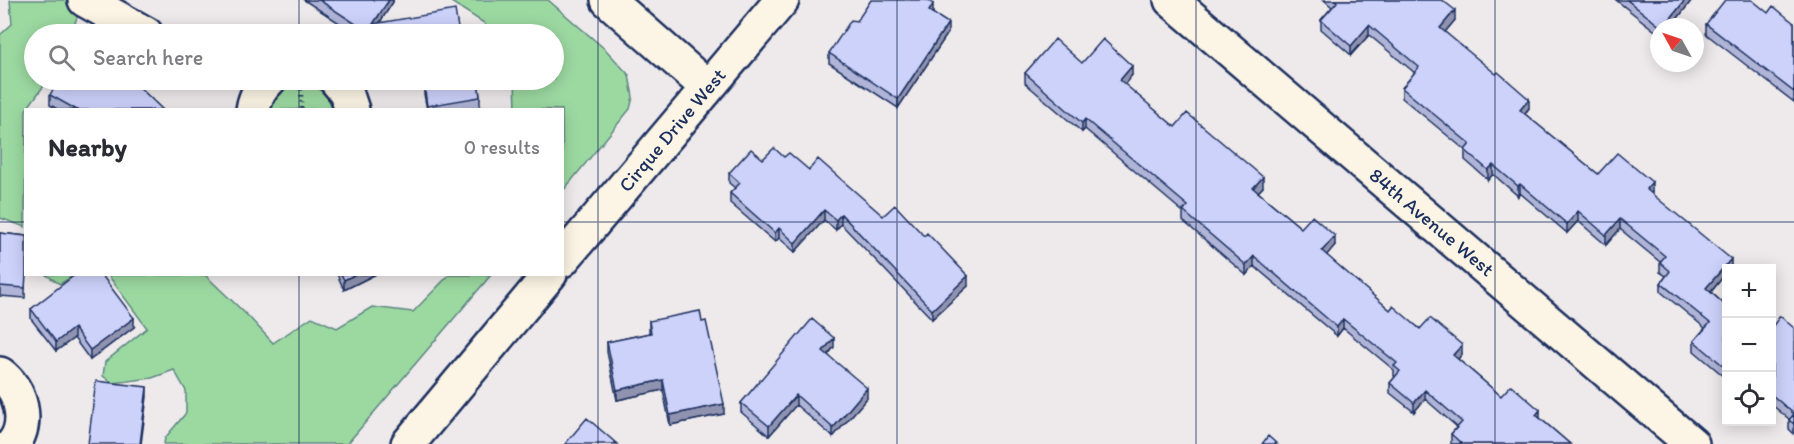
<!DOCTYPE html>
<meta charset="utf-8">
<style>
body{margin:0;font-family:Itim,sans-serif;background:#f2f2f3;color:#2b2b33}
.controls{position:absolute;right:18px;bottom:18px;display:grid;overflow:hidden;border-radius:0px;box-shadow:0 3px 15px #0003}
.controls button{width:54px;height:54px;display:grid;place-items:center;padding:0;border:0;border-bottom:2px solid #e1e1e2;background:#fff;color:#2b2b33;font:30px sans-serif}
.compass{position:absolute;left:1650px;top:18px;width:54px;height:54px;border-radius:50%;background:#fff;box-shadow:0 3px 15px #0003;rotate:310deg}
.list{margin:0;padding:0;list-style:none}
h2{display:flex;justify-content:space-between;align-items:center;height:78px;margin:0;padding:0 24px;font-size:26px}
h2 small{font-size:20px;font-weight:400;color:#7c7c81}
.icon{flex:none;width:33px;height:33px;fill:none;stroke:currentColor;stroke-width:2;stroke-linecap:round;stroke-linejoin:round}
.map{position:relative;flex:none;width:1794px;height:444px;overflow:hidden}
.search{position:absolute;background:#fff;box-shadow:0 3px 15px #0003;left:24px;top:24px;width:540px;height:66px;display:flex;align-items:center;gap:15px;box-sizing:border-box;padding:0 21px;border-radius:33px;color:#7c7c81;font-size:22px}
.panel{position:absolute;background:#fff;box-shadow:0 3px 15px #0003;left:24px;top:108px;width:540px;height:168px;border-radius:0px}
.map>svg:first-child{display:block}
.green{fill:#9cd9a1;stroke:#5c8480;stroke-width:1.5}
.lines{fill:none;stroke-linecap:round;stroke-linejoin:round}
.minor-casing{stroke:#1b2f5e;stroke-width:38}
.tertiary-casing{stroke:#1b2f5e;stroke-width:38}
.path{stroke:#1b2f5e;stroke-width:4;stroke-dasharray:1.5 4.5;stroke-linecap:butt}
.minor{stroke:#fcf5e5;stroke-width:33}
.tertiary{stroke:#fcf5e5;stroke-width:33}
.wall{fill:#b0b5d8;stroke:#1b2f5e;stroke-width:1.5}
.shaded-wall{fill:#9093b0;stroke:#1b2f5e;stroke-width:1.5}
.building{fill:#cdd2fb;stroke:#1b2f5e;stroke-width:1.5}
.grid{fill:none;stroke:#1b2f5e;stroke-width:1.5;stroke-opacity:0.55}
.labels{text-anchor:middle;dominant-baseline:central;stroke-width:4.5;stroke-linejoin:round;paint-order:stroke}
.street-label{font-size:20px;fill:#1b2f5e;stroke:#fcf5e5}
</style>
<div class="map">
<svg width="1794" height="444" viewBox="0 0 1794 444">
<rect width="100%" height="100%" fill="#eeeaec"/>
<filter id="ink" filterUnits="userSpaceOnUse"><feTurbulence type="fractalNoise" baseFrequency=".0167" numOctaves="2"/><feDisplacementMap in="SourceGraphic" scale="12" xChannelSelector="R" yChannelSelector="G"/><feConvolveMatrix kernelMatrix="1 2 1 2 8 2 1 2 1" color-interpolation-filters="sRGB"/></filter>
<g filter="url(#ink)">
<path class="green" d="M10,0h55l14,12 -8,22h-37v46h14l-22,30 -1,117 -25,-9v-183l12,-11z
M448,0h100l58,50 23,25 4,22 -3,12 -67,82 -1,-81 -46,-1 -1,-29h39v-46h-63l-7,-11z
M306,83c14,4 23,12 27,26l-62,1c3,-19 17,-26 35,-27z
M45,274h30v1l-15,9z
M108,275h97l44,42 24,26 39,-26 25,11 35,-21 41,5 36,-37h42l-144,169h-183l1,-6 21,-25v-22l-12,-21 -22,8 -40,5 -9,-7 2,-14 42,-34z"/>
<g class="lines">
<g class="minor-casing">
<path id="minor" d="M85,0l61,34
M1171,0l521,444
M336,80l10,12 6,18
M253,110c2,-13 7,-22 16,-30
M0,374c21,15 30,49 13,70"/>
</g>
<g class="tertiary-casing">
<path id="tertiary" d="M608,0l99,87
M562,260l220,-260
M408,444l142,-170"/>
</g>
<path class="path" d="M301,89l1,21"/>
<use href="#minor" class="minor"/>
<use href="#tertiary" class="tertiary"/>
</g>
<path class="wall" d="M304,0h89v2l-13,20 79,12h-103z
M1324,0h118l13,20 -10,12 84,76 -4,6 73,60 54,18 -1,1 80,75h-5v5l-15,19 15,14v72l-32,-27v-10l11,-13 -44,-36v-9l5,-7 -6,-4v-10l-40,-33 -14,16 -28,-24 -11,12 -47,-40 -2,3 -25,-22 -5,6 -23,-20v-10l-63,-52v-10l13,-15 -46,-38 -18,20 -30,-26v-9l11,-13z
M1616,0h75v1l-20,26h-12v7z
M933,13l15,20 -50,75 -69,-45v-10l28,-32z
M1768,13l26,10v79l-88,-68v-10z
M1082,63l50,12 -8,9 51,43 88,60 -5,5 43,36 34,17 -9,10 64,55 72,44 -4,5 43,37 39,22 30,26h-119v-10l6,-7 -32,-28 -11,13 -24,-19v-10l5,-6 -1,-1v-6l-51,-42 -6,8 -83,-70 -8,9 -63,-54v-9l-98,-83 -3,3 -57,-49v-10z
M393,80h85l2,17v10l-17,3h-36l-3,-16v-10l-30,5z
M50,95l113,15h-104l-9,-5z
M784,157l25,13 74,46 85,70 -36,33 -91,-95 -5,6 -12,-10 -29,32 -16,-14 -4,4 -45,-39v-10l5,-5 -6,-5v-10l34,-14z
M0,233l26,3 -1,62 -25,-2z
M337,274h39l-32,16z
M31,309l103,18 -44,33 -16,-22 -18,13 -25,-32z
M649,321l75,93 -54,11 -7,-35 -46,10 -10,-48v-10l42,-9z
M1772,327l22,1v106l-5,-5v-10l-17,-14z
M834,347l-6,8 39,43 -34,39 -37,-32 -27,31 -28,-24v-9z"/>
<path class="shaded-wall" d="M389,0h4v2l-20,31v-9z
M1685,0h6v1l-20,26h-7z
M933,4v10l-4,-3z
M1455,10v10l-15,18v-10z
M948,23v10l-50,75v-9z
M1369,25v10l-18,20v-9z
M1132,66v9l-12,15v-10z
M1529,99v9l-9,11v-9z
M1085,119v10l-3,3v-9z
M1493,165v9l-5,6v-10z
M1263,177v10l-10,10v-9z
M1652,182v10l-6,6v-9z
M1520,184v9l-2,3v-10z
M824,210v10l-29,32v-9z
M1578,211v10l-11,12v-9z
M841,214v10l-5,6v-10z
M1620,219v10l-14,16v-10z
M779,228v10l-4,4v-9z
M1335,236v9l-13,16v-10z
M1254,256v10l-8,9v-10z
M1731,259v9h-5v5l-20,25v-10z
M356,274h20l-32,16v-10z
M968,276v10l-36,33v-9z
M134,318v9l-44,33v-10z
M1343,319v9l-6,8v-9z
M74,328v10l-18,13v-9z
M834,338v9l-11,13v-9z
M1462,345v9l-9,11v-10z
M663,380v10l-46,10v-10z
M147,387v10l-6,47h-1z
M867,388v10l-34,39v-9z
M1425,390v9l-11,13v-9z
M796,395v10l-27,31v-10z
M724,404v10l-54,11v-10z
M1540,410v10l-4,-5z"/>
<path class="building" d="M319,0h70l-16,24 82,-14 4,24h-88z
M871,0h56l6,4 -4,7 19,12 -50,76 -69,-46 22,-33 6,1z
M1335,0h107l13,10 -15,18 56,46 2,-2 31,27 -9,11 78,64 19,-21 35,29 -6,7 85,70 -25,29 20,18v62l-32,-27 16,-18 -49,-40 9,-12 -10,-9 5,-6 -45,-37 -14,16 -28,-24 -11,13 -47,-40 -2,2 -25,-21 -5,5 -23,-20 5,-6 -68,-56 17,-21 -50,-42 -18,21 -30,-26 16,-18z
M1627,0h58l-21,27h-3z
M1725,0h27l16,13 5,-7 21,17v69l-88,-68z
M1055,39l27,24 21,-24 29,27 -12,14 55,47 12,-14 76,64 -10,11 48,40 11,-12 23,20 -13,15 68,59 3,-4 27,23 10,-11 32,27 -9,10 48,41 10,-11 29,25 -4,5 34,29h-108l-11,-10 11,-12 -37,-32 -11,13 -24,-20 10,-12 -6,-5 3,-3 -54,-44 -6,8 -83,-71 -8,9 -63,-54 5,-5 -103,-87 -3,4 -57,-50z
M58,80h71l5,2 29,28h-86l-27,-15z
M426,80h52l2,17 -53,9 -3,-22z
M774,148l10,9 5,-4 20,17 9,-11 65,57 12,-11 29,31 3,-3 41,43 -36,34 -91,-96 -5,6 -12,-10 -29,33 -16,-15 -4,5 -45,-40 10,-10 -11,-10 22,-24 12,10z
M0,233l26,3v38l-1,14 -25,-2z
M76,274h25l33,44 -44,32 -16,-22 -18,14 -25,-33z
M341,274h15l-12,6z
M700,311l2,11 4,-1 18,83 -54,11 -7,-35 -46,10 -10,-48 44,-9 -2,-12z
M1780,316l14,12v96l-5,-4 5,-6 -22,-19v-68z
M812,319l22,19 -11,13 44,37 -34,40 -37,-33 -27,31 -28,-23z
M96,381l51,6 -7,57h-52z
M587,418l30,26h-52z
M1268,436l9,8h-15z"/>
</g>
<path class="grid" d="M299,0v34M598,0v444M897,0v444M1196,0v444M1495,0v444M299,80v30M0,222h26M562,222h1232M299,274v170"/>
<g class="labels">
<g class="street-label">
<text transform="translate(672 130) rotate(-50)">Cirque Drive West</text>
<text transform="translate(1432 222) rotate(40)">84th Avenue West</text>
</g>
</g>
</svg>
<div class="controls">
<button>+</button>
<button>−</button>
<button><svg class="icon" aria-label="locate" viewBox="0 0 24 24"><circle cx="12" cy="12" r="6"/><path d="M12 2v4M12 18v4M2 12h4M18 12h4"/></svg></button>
</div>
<svg class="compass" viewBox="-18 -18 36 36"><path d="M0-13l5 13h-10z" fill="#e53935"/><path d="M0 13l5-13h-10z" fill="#7c7c81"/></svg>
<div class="search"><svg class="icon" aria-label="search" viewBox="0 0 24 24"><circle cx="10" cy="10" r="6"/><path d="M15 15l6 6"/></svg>Search here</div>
<section class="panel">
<h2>Nearby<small>0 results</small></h2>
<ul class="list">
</ul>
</section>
</div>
